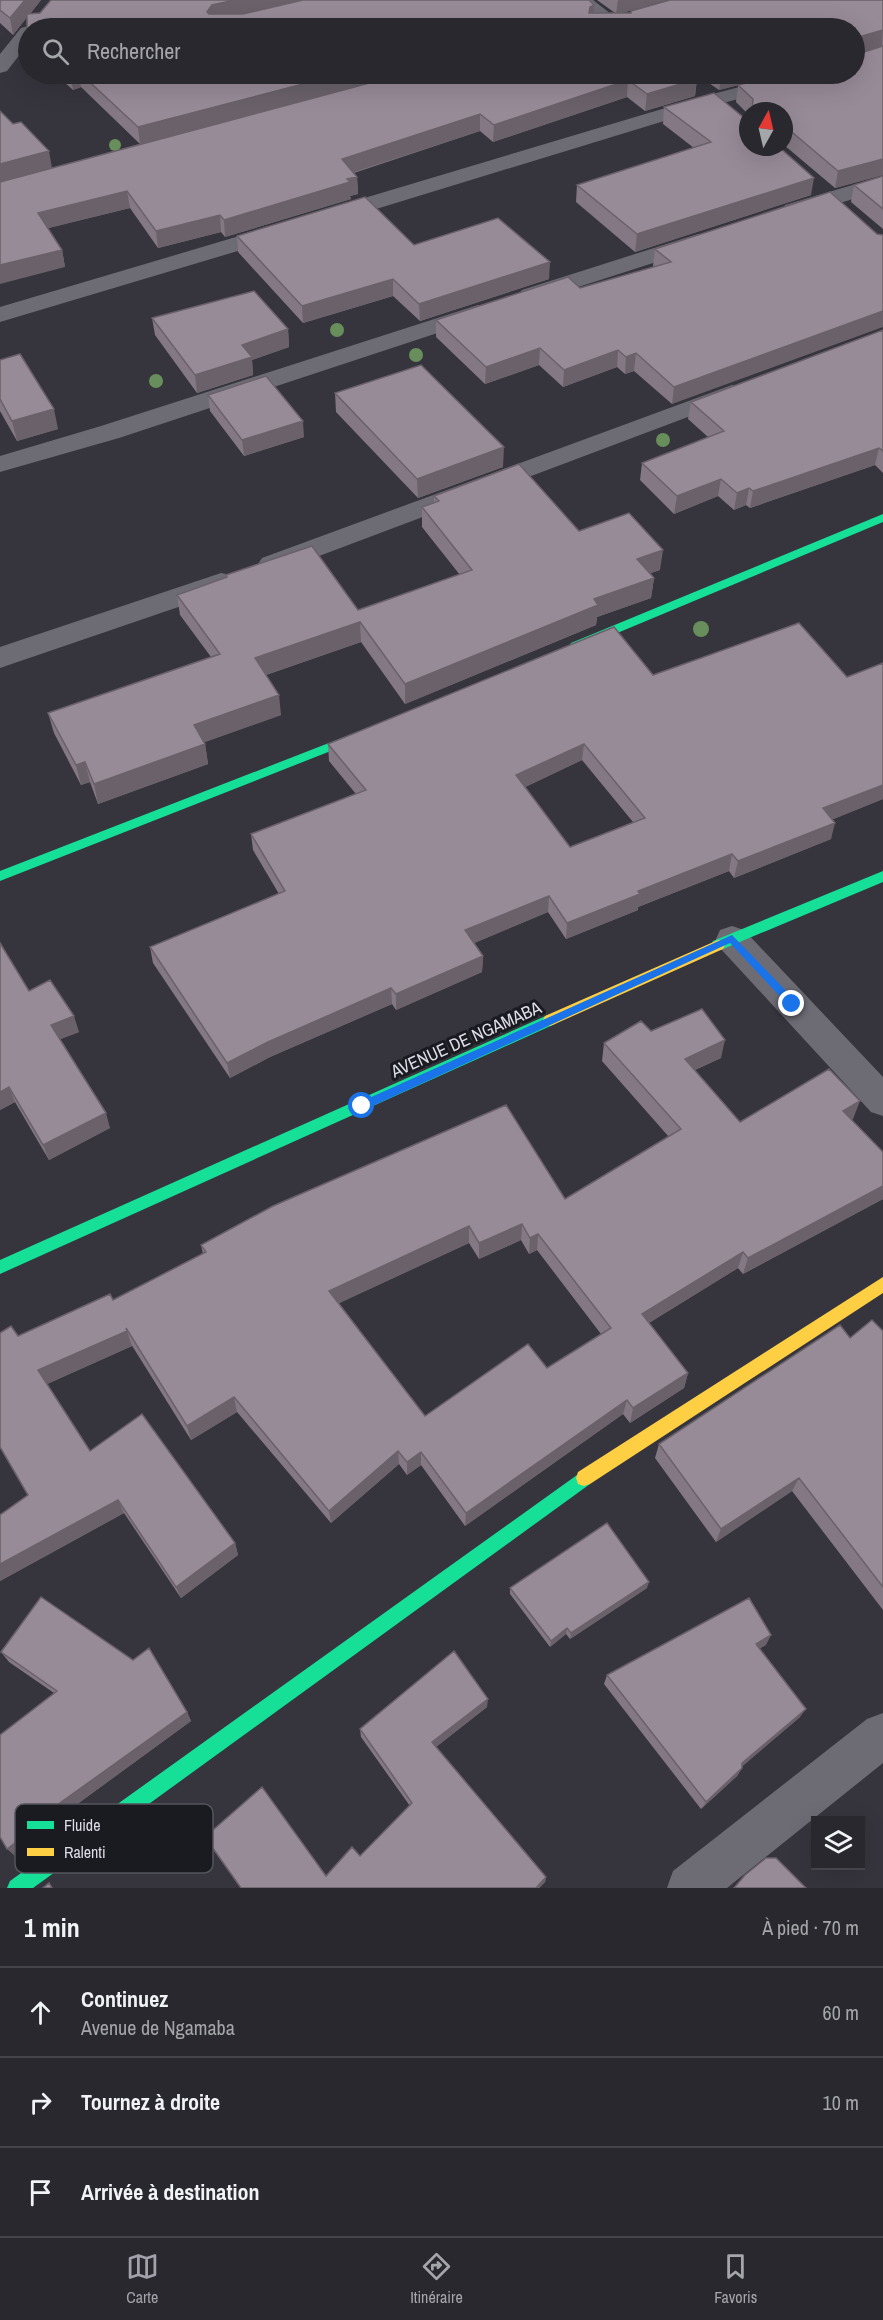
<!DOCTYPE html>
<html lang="fr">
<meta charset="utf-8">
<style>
body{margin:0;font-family:"Archivo Narrow",sans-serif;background:#34343a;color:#f1f3f6}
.controls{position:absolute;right:18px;bottom:18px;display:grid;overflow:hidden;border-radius:0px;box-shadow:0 6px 24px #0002}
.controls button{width:54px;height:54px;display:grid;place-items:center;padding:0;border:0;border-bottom:2px solid #44444a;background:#28282e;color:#f1f3f6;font:30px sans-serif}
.compass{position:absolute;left:739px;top:102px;width:54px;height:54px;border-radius:50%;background:#28282e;box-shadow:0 6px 24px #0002;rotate:8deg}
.stop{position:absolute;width:18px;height:18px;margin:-14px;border:4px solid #1a73e8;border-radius:50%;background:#fff}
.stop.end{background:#1a73e8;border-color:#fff;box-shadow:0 2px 6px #0008}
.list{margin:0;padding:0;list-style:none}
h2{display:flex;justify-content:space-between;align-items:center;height:78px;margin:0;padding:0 24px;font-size:26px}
h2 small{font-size:20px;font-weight:400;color:#a5a6aa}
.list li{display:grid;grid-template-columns:39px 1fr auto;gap:18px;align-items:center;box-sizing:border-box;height:90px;padding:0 24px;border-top:2px solid #44444a}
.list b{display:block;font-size:22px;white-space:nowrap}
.list p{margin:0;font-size:20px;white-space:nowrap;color:#a5a6aa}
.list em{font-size:20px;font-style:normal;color:#a5a6aa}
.icon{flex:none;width:33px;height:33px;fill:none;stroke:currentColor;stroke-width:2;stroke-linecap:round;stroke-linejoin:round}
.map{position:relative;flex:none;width:883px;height:1888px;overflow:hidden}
.search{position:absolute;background:#28282e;box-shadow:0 6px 24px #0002;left:18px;right:18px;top:18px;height:66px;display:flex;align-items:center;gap:15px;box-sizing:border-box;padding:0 21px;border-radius:33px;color:#a5a6aa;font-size:22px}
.sheet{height:348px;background:#28282e}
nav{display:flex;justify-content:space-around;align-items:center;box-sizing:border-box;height:84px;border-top:2px solid #44444a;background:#28282e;font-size:16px;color:#a5a6aa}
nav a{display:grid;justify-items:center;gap:3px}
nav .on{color:#a3a2ac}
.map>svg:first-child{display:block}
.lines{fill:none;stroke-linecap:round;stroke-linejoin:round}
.street{fill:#6d6c75;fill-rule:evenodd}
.fast{fill:#16e098;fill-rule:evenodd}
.slow{fill:#ffcf43;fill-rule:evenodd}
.tree{fill:#688e5c}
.wall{fill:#837883;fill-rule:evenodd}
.shaded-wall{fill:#6a616a}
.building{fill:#988b98;stroke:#6a616a;stroke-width:1.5;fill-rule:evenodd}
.route{fill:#1a73e8}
.labels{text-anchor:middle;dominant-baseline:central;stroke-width:6;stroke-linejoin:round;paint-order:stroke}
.street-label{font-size:18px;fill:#dddce7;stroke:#1a1a21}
.key{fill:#1a1a21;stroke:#54545c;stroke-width:1.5}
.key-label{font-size:16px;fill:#dddce7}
</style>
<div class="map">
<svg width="883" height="1888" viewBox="0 0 883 1888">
<rect width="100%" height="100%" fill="#36353e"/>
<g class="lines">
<path class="street" d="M571,0h22l36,28h-22z
M28,26l7,2h-7v16l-21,27 -7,2v-19l21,-26z
M789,74h32l-3,4 -95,25 -386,118 -8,2 -8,-2 -3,-5 3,-5 388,-116z
M883,176v14l-90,27 -8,-2 -3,-5 3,-5z
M280,224l8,2 3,5 -3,5 -288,86v-15z
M698,234l8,2 3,5 -3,5 -168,54 -8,2 -8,-2 -4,-5 4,-5z
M478,305l8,2 4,5 -4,5 -367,121 -119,34v-16l101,-30z
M732,385l9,2 3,5 -3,5 -459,173 -10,3 -10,-3 -4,-6 4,-6z
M221,573l10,2 4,7 -4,7 -231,79v-21z
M732,926l12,4 139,147v39l-12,-4 -151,-164 -4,-9 4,-9z
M883,1713v50l-156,125h-60l6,-17 194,-152z"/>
<path class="fast" d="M883,514v8l-304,127h-8l-2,-3 2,-3z
M370,727l4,1 2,3 -2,3 -374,147v-10z
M883,871v11l-160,67h-10l-2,-4 2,-4z
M550,1014l5,2 2,4 -2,4 -555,250v-14z
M584,1470l6,2 2,6 -2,6 -557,404h-26l3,-7z"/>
<path class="slow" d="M718,940l5,1 2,4 -2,4 -168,75 -5,2 -5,-2 -2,-4 2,-4z
M883,1277v16l-293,191 -6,2 -6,-2 -2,-6 2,-6z"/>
</g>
<g class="tree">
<circle cx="115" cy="145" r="6"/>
<circle cx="337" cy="330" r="7"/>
<circle cx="416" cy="355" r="7"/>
<circle cx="156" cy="381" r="7"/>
<circle cx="663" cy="440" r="7"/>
<circle cx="701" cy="629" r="8"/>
</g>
<path class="wall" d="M0,0h41l-11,14 585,-1 -18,-13h70l-46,13h10l252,-13v46l-26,7 26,-7v129l-48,13 -51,-43v-34h-36v3l-12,-12 2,-17 117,-11v-46h-827v21v-1l-4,-16 3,-4v-11l-14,18 -13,-12z
M55,74h635l7,5 -2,17 -50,15 -18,-14 -134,45 -13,-11 -126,42 3,4 1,17 -8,2 1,3 -126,38 -4,-5 -63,16 -28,-40 -82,20 14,22 3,17 -65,-85 140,-38 -59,-57 -8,3z
M696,74h86l-63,16z
M664,107l78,9 69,79 -176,57 -59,-50 1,-17 117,-37 -31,-24z
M883,176v53l-32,-27 3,-17z
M877,234l-205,170 -38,-33 -9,3 -8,-7 -54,20 -24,-22 -54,19 -49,-47v-17l144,-32 74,-21 -1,-1 2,-17z
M237,236l177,9 135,34 -129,42 -27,-25 -90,27 -65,-71z
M152,318l136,11 1,18 -37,13 1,15 -56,18 -42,-58z
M883,330v143l-8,-8 -125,43 -4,-3 -12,5 -16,-14 -44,18 -34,-34 2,-17 66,-26 -20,-18 3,-17z
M0,360l58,69 -41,12 -17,-30z
M335,393l168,74 -85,31 -82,-86z
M208,395l96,42 -60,19 -34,-45z
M434,496l145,35 81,39 -10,3 4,5 -3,20 -54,19 -1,8 -191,79 -44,-62 -95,33 15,40 -77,27 1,2 3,20 -110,40 -8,-22 -9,3 -27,-52 -6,-20 163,-56 -31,-42 -3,-20 49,-18v-2l132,35 102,-35 -38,-48v-20l12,-4z
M883,663v136l-50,20 -2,20 -97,39 -5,-7 -91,36v3l-72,29 -18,-27 -74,31 9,13 -1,16 -86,38 -4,-6 -122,53 -40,21 -77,-115 -3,-16 129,-53 -26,-44 -2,-16 105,-40 -27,-33 -1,-17 325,-69 194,2zM582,760l51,62 -63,25 -45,-60z
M29,991l50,41 -19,7 50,89 -61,32 -34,-58 -15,8z
M651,1031l70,27 -26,12 45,52 113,-3 -1,1 31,32v47l-140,75 -5,-6 -89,55 39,50 -4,15 -54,35 -7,-9 -158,112 -44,-61 -14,10 -8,-11 -68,59 -94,-111 -46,28 -60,-96 1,2 -85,38 43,67 145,92 3,12 -57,43 -57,-85 -124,68v-66l28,-20 -10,-159 95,-36 90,-46 -2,-9 364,-46 104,-62 -67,-76 2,-18zM521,1240l8,14 8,-4 64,84 -54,34 -122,48 -86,-113 130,-60 10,16z
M883,1331v279l-91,-119 -76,51 -61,-84 4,-14 191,-106z
M510,1588h137l-77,51 -4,-5 -16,13 -40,-53z
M766,1645l-6,3 40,69 -58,49v2l-5,8 -36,33 -97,-125 3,-9z
M1,1652l186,60 4,9 -137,100 2,3 -41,32 39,-163 -45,-31z
M487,1707l-51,40 110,130 -1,5 -6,6h-299l86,-12 34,-20 50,-50 -49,-69 -1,-8z"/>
<path class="shaded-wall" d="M25,0h16l-28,35 -3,-17z
M235,0h70l-92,22 -6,-10 5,-7z
M618,0h49l-51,15z
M594,5l-1,16 -4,-8 1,-6z
M883,30l-1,16 -27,8v-16z
M70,74h9l2,13 -8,3z
M341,74h63l-264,70 -2,-17z
M722,74h60l-63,16z
M697,79l-2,17 -50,15 2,-17z
M628,80l-1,17 -134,45 1,-17z
M480,114v17l-138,45v-17z
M49,151l3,17 -52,14v-18z
M883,159v16l-48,13 3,-17z
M357,177l1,17 -8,2 1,3 -126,38 -1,-17z
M814,178l-3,17 -176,57 2,-18z
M127,191l3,17 -89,22 -3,-17z
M220,215l1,17 -63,16 -2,-17z
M62,250l3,17 -65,17v-19z
M550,262l-1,17 -129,42 -1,-17z
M393,279v17l-90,27 -1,-17z
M883,311v16l-211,77 2,-17z
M288,329l1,18 -37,13 1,15 -56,18 -2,-18 47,-30z
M540,348l-1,17 -54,19 1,-17z
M618,350l-1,17 -54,20 1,-17z
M636,353l-2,18 -9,3 1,-17z
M54,409l4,20 -41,12 -5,-20z
M303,421l1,16 -60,19 -2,-16z
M504,447l-1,20 -85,31 -1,-19z
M879,448l-4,17 -125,43 3,-17z
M721,479l-3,17 -44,18 3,-18z
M749,488l-3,17 -12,5 3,-17z
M663,550l-3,20 -25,9 2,-20z
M654,578l-3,20 -54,19 -1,8 -191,79v-20l189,-85z
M360,622l1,20 -104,36 -2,-20z
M279,695l2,20 -84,30 -3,-20z
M205,744l3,20 -110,40 -4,-20z
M584,744l-2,16 -67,32 1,-17z
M85,762l5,20 -9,3 -5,-20z
M883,785v14l-64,26 4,-17z
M835,823l-4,16 -97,39 4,-17z
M732,854l-3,17 -91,36v3l-72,29 1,-16 71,-32z
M549,896l-1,16 -83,35v-17z
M483,956l-1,16 -86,38v-16z
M391,988l1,16 -122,53 -40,21 -3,-15 41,-21z
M74,1016l5,16 -23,9 -5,-16z
M725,1040l-4,18 -40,18 4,-17z
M9,1087l6,15 -15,8v-18z
M860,1101l-7,18 -16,9 6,-17z
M106,1113l4,15 -61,32 -6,-15z
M883,1186v13l-140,75 5,-16z
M522,1224l-1,16 -42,19v-16z
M469,1226v17l-138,64 -2,-16z
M538,1234l-1,16 -8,4 1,-16z
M743,1252l-5,16 -99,61 3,-15z
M127,1331l5,15 -87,39 -7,-15z
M688,1373l-4,15 -54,35 3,-15z
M234,1397l3,15 -46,28 -4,-14z
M627,1400l-4,14 -158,112 1,-13z
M398,1451l1,13 -68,59 -2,-12z
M421,1452v13l-14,10v-13z
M799,1478l-7,13 -76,51 5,-13z
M118,1500l6,13 -124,68v-17z
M235,1543l3,12 -57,43 -5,-11z
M649,1582l-2,6 -77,51 1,-6z
M567,1628l-1,6 -16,13 1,-6z
M771,1635l-5,10 -15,8 5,-9z
M488,1699l-1,8 -55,43v-8z
M806,1709l-6,8 -63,54 5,-8z
M187,1712l4,9 -137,100 2,3 -41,32 -8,-7 39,-36z
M742,1768l-5,8 -36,33 5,-7z
M546,1877l-1,5 -6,6h-3z"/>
<path class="building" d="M0,0h25l-15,18 -10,-8z
M51,0h184l-23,5 -5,7 2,2h34l60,-14h286l5,5 -4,2 -1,6h42v-2l39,-11h213v30l-28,8v13l3,3 25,-8v113l-45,12 -51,-43h-3v-17h-32l1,-12 -15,-14 46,-11h71v-46h-827v8l-4,-4 3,-4v-14l13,-1z
M81,74h260l-203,53z
M403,74h287l7,5 -50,15 -19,-14 -134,45 -14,-11 -138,45 15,18 -10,2 3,3 -126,38 -4,-5 -64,16 -29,-40 -89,22 24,37 -62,15v-83z
M714,93l28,23 6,1v30h31l35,31 -177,56 -60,-49 134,-43 -47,-35z
M0,111l13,13 8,-2 28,29 -49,13z
M883,176v33l-29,-24z
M830,192l47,42 6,1v76l-209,76 -38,-34 -10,4 -8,-7 -54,20 -24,-22 -54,19 -50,-47 132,-43 12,11 91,-26 -16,-13z
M365,197l49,48 84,-27 52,44 -131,42 -26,-25 -91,27 -65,-70z
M254,291l34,38 -46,16 10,12 -57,18 -43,-57z
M883,330v121l-4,-3 -126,43 -4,-3 -12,5 -16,-14 -44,17 -35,-33 82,-32 -33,-29z
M20,354l34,55 -42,12 -12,-22v-39z
M421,365l83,82 -87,32 -82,-86z
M266,376l37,45 -61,19 -34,-45z
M519,464l60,67 50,-18 34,37 -26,9 17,19 -60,21 4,6 -193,79 -45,-62 -105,36 24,37 -85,30 11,19 -111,40 -9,-22 -9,3 -28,-52 172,-59 -43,-59 50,-18 -1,-2 86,-29 46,64 114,-40 -50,-63 17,-6 -5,-5z
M799,623l48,54 36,-14v122l-60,23 12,15 -97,38 -6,-7 -94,37 2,3 -73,29 -18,-27 -84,34 18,26 -87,38 -5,-6 -123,54 -41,21 -77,-116 135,-56 -34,-57 115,-44 -38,-46 286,-117 39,48zM584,744l61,74 -75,29 -54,-72z
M0,943l29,48 21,-11 24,36 -23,9 55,88 -63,32 -34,-58 -9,5z
M702,1009l23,31 -40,19 55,63 89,-53 31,32 -17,10 40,41v34l-135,72 -5,-6 -101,62 46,59 -55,35 -6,-8 -161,113 -45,-61 -14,10 -9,-11 -69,60 -95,-114 -47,29 -61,-98 1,3 -89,39 52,81 52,-37 93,129 -59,44 -58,-87 -118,64v-49l28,-20 -28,-48v-114l11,-7 7,10 92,-42 3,6 93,-48 -5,-7 72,-39 233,-101 59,94 116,-70 -77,-86 37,-22 10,10zM522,1224l8,14 8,-4 73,94 -64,40 -19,-24 -103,72 -96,-125 140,-65 10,17z
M872,1320l11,11v256l-84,-109 -78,51 -62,-85 181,-119 10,13z
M607,1523l42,59 -78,51 -4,-5 -16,13 -41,-53z
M41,1597l92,63 16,-12 38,64 -141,101 3,4 -42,32 -7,-12v-102l57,-44 -56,-39z
M749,1598l22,37 -15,9 50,65 -64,54v5l-36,34 -99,-127z
M454,1651l34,48 -56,43 114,135 -10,11h-295l-36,-51 57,-50 64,89 26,-29 8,9 52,-53 -52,-74z
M766,1858h10l30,30h-72l11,-13z
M49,1883l3,5h-9z"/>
<path class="route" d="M732,935l64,66v5h-7l-59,-63 -364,166 -4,1 -5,-4 1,-3z"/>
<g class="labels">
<g class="street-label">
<text transform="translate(466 1039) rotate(-24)">AVENUE DE NGAMABA</text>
</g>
</g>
<rect x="15" y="1804" width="198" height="69" rx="9" class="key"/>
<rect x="27" y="1821" width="27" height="8" fill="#16e098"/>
<rect x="27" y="1848" width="27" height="8" fill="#ffcf43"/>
<g class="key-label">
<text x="64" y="1831">Fluide</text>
<text x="64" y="1858">Ralenti</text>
</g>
</svg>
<div class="controls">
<button><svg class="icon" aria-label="layers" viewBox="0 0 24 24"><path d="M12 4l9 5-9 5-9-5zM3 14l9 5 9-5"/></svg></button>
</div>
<svg class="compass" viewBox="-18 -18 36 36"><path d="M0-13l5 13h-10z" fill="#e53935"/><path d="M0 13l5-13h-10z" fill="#a5a6aa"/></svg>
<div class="stop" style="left:362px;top:1106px"></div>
<div class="stop end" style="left:792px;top:1004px"></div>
<div class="search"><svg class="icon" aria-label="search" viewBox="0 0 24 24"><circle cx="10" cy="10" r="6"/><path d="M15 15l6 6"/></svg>Rechercher</div>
</div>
<section class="sheet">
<h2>1 min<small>À pied · 70 m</small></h2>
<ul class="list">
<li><svg class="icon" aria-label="ahead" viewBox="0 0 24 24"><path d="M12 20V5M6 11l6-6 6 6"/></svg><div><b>Continuez</b><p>Avenue de Ngamaba</p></div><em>60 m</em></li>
<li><svg class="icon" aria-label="right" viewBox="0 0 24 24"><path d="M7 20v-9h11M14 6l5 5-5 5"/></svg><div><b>Tournez à droite</b></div><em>10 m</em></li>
<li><svg class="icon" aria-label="arrive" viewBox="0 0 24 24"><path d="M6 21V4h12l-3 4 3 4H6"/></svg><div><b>Arrivée à destination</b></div></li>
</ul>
</section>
<nav>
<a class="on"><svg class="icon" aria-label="map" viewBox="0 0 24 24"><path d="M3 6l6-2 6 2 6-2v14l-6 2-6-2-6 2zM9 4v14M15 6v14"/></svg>Carte</a>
<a><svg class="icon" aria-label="directions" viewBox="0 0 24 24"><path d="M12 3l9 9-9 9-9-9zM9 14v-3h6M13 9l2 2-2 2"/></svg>Itinéraire</a>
<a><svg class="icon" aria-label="saved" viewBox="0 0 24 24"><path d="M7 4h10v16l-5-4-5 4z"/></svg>Favoris</a>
</nav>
